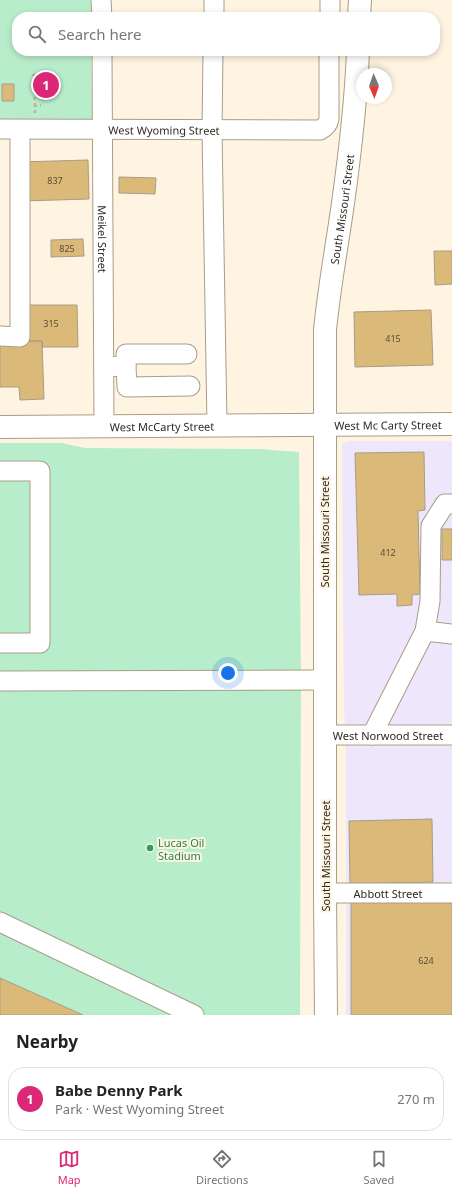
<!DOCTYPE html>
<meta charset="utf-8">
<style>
body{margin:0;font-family:"Noto Sans",sans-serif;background:#f6f6f6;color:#222}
.compass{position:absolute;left:356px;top:68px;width:36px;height:36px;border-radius:50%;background:#fff;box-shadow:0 2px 6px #0003;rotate:178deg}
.you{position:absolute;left:228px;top:673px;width:14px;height:14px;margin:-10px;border:3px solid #fff;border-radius:50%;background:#1a73e8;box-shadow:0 0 0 6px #1a73e833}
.badge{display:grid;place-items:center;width:26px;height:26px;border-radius:50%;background:#db2777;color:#fff;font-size:13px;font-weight:700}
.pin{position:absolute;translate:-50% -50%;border:2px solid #fff;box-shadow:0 1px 4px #0006}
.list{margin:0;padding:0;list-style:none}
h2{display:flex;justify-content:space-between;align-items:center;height:52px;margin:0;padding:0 16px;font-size:17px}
h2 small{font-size:13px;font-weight:400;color:#767676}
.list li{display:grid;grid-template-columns:26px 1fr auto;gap:12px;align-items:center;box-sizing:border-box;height:64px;margin:0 8px 8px;padding:0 8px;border:1px solid #e0e0e0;border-radius:16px}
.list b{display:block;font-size:15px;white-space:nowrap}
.list p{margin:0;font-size:13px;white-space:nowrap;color:#767676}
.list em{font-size:13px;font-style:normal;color:#767676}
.icon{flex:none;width:22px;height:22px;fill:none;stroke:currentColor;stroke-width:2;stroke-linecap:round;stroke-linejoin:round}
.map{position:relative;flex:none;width:452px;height:1015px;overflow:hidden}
.search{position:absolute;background:#fff;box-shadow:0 2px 6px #0003;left:12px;right:12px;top:12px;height:44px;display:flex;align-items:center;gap:10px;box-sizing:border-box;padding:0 14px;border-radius:16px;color:#767676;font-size:15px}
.sheet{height:124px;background:#fff}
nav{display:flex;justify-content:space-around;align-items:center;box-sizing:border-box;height:56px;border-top:1px solid #e0e0e0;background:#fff;font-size:11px;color:#767676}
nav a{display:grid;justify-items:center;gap:2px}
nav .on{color:#db2777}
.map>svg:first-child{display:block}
.commercial{fill:#eee7fc}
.green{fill:#b8edcb}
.building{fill:#dbba79;stroke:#a79c87}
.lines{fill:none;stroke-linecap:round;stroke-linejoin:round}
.minor-casing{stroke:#a89d88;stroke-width:21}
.major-casing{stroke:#a89d88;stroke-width:24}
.path{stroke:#bcb4a4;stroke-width:2.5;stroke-dasharray:3 3;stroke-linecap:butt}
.minor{stroke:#fff;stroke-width:19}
.major{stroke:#fff;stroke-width:22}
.leisure-dot{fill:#2e9e5b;stroke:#fef4e1;stroke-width:1.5}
.labels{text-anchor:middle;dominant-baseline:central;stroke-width:4;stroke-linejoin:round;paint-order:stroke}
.number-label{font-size:9px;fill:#584c36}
.street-label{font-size:11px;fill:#2d2820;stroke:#fef4e1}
.leisure-label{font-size:11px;fill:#27864d;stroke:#fef4e1;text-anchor:start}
</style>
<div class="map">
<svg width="452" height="1015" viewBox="0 0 452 1015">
<rect width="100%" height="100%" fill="#fef4e1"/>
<path class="commercial" d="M349,441h103v574h-106v-280l-2,-23 -2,-269z"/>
<path class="green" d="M0,0h91v17h-74v34h74l1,69 -92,1z
M0,443h61l24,5 173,1 41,3 2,228 -1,335h-300z"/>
<path class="building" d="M2,84h12v17h-12z
M88,160l1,39 -67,2 -1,-39z
M119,177l37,1 -1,16 -36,-1z
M83,239l1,17 -33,1v-17z
M434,251h18v33l-17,1z
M24,305h53l1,42h-36v-6h-18z
M431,310l2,55 -78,2 -1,-55z
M42,341l2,58 -24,1 -1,-13h-19v-45z
M424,452l1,58 -7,1 2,83 -8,1v10l-15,1v-12l-38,1 -4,-142z
M442,529h10v31h-10z
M432,819l1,63 -83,2 -1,-63z
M452,899v116h-101v-114z
M0,978l83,37h-83z"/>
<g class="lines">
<g class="minor-casing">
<g id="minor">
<path d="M101,0l1,17"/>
<path d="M214,17v-17"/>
<path d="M330,17v-17"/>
<path id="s1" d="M102,51l2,375"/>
<path d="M213,51l-1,80 5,294"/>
<path id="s2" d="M0,129l320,1c4,-2 8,-5 9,-11v-68"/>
<path d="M0,336l20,1v-207"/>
<path d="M126,366l1,21 63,-1"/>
<path d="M104,367l22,-1v-12h61"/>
<path d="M0,471h40v172h-40"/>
<path d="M425,631l27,3"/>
<path d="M0,681l324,-1"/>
<path id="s3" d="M325,735h127"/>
<path d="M372,735l53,-104 5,-30 1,-75 14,-22h7"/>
<path id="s4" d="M325,893h127"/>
<path d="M0,922l194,93"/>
</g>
</g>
<g class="major-casing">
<g id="major">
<path d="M359,17l1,-17"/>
<path id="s5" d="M0,427l452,-3"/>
<path id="s6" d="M326,1015l-1,-122v-563c4,-42 12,-84 18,-127 7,-50 13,-101 15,-152"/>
</g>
</g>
<path class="path" d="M35,106l-2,-31h6v13h7
M35,113v-7l6,-1"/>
<use href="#minor" class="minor"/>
<use href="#major" class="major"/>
</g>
<circle class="leisure-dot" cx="150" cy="848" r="4"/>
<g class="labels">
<g class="number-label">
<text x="55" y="180">837</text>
<text x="67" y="248">825</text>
<text x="51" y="323">315</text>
<text x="393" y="338">415</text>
<text x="388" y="552">412</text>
<text x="426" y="960">624</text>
</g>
<g class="street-label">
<text stroke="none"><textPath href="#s2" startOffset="164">West Wyoming Street</textPath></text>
<text stroke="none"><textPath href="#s6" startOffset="807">South Missouri Street</textPath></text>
<text stroke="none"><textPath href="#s1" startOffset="188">Meikel Street</textPath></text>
<text stroke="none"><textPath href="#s5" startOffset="388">West Mc Carty Street</textPath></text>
<text stroke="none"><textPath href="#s5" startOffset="162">West McCarty Street</textPath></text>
<text transform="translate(324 532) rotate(-90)">South Missouri Street</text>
<text stroke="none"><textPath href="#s3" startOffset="63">West Norwood Street</textPath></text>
<text transform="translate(325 856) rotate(-90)">South Missouri Street</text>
<text stroke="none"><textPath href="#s4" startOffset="63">Abbott Street</textPath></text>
</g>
<g class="leisure-label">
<text x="158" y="842">Lucas Oil<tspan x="158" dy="13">Stadium</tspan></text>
</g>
</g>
</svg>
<svg class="compass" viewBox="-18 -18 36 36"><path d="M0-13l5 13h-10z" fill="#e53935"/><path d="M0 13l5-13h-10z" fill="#767676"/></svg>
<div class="you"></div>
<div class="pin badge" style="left:46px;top:85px">1</div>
<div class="search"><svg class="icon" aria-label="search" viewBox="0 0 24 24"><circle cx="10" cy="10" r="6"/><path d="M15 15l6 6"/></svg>Search here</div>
</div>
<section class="sheet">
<h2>Nearby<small></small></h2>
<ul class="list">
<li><span class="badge">1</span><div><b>Babe Denny Park</b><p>Park · West Wyoming Street</p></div><em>270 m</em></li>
</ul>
</section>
<nav>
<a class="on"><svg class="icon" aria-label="map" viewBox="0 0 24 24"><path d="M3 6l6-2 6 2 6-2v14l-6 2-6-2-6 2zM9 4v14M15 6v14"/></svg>Map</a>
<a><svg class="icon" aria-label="directions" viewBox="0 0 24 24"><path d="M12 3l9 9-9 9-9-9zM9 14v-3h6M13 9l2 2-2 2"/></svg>Directions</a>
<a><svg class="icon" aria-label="saved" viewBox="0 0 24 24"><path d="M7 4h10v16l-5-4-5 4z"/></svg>Saved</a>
</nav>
